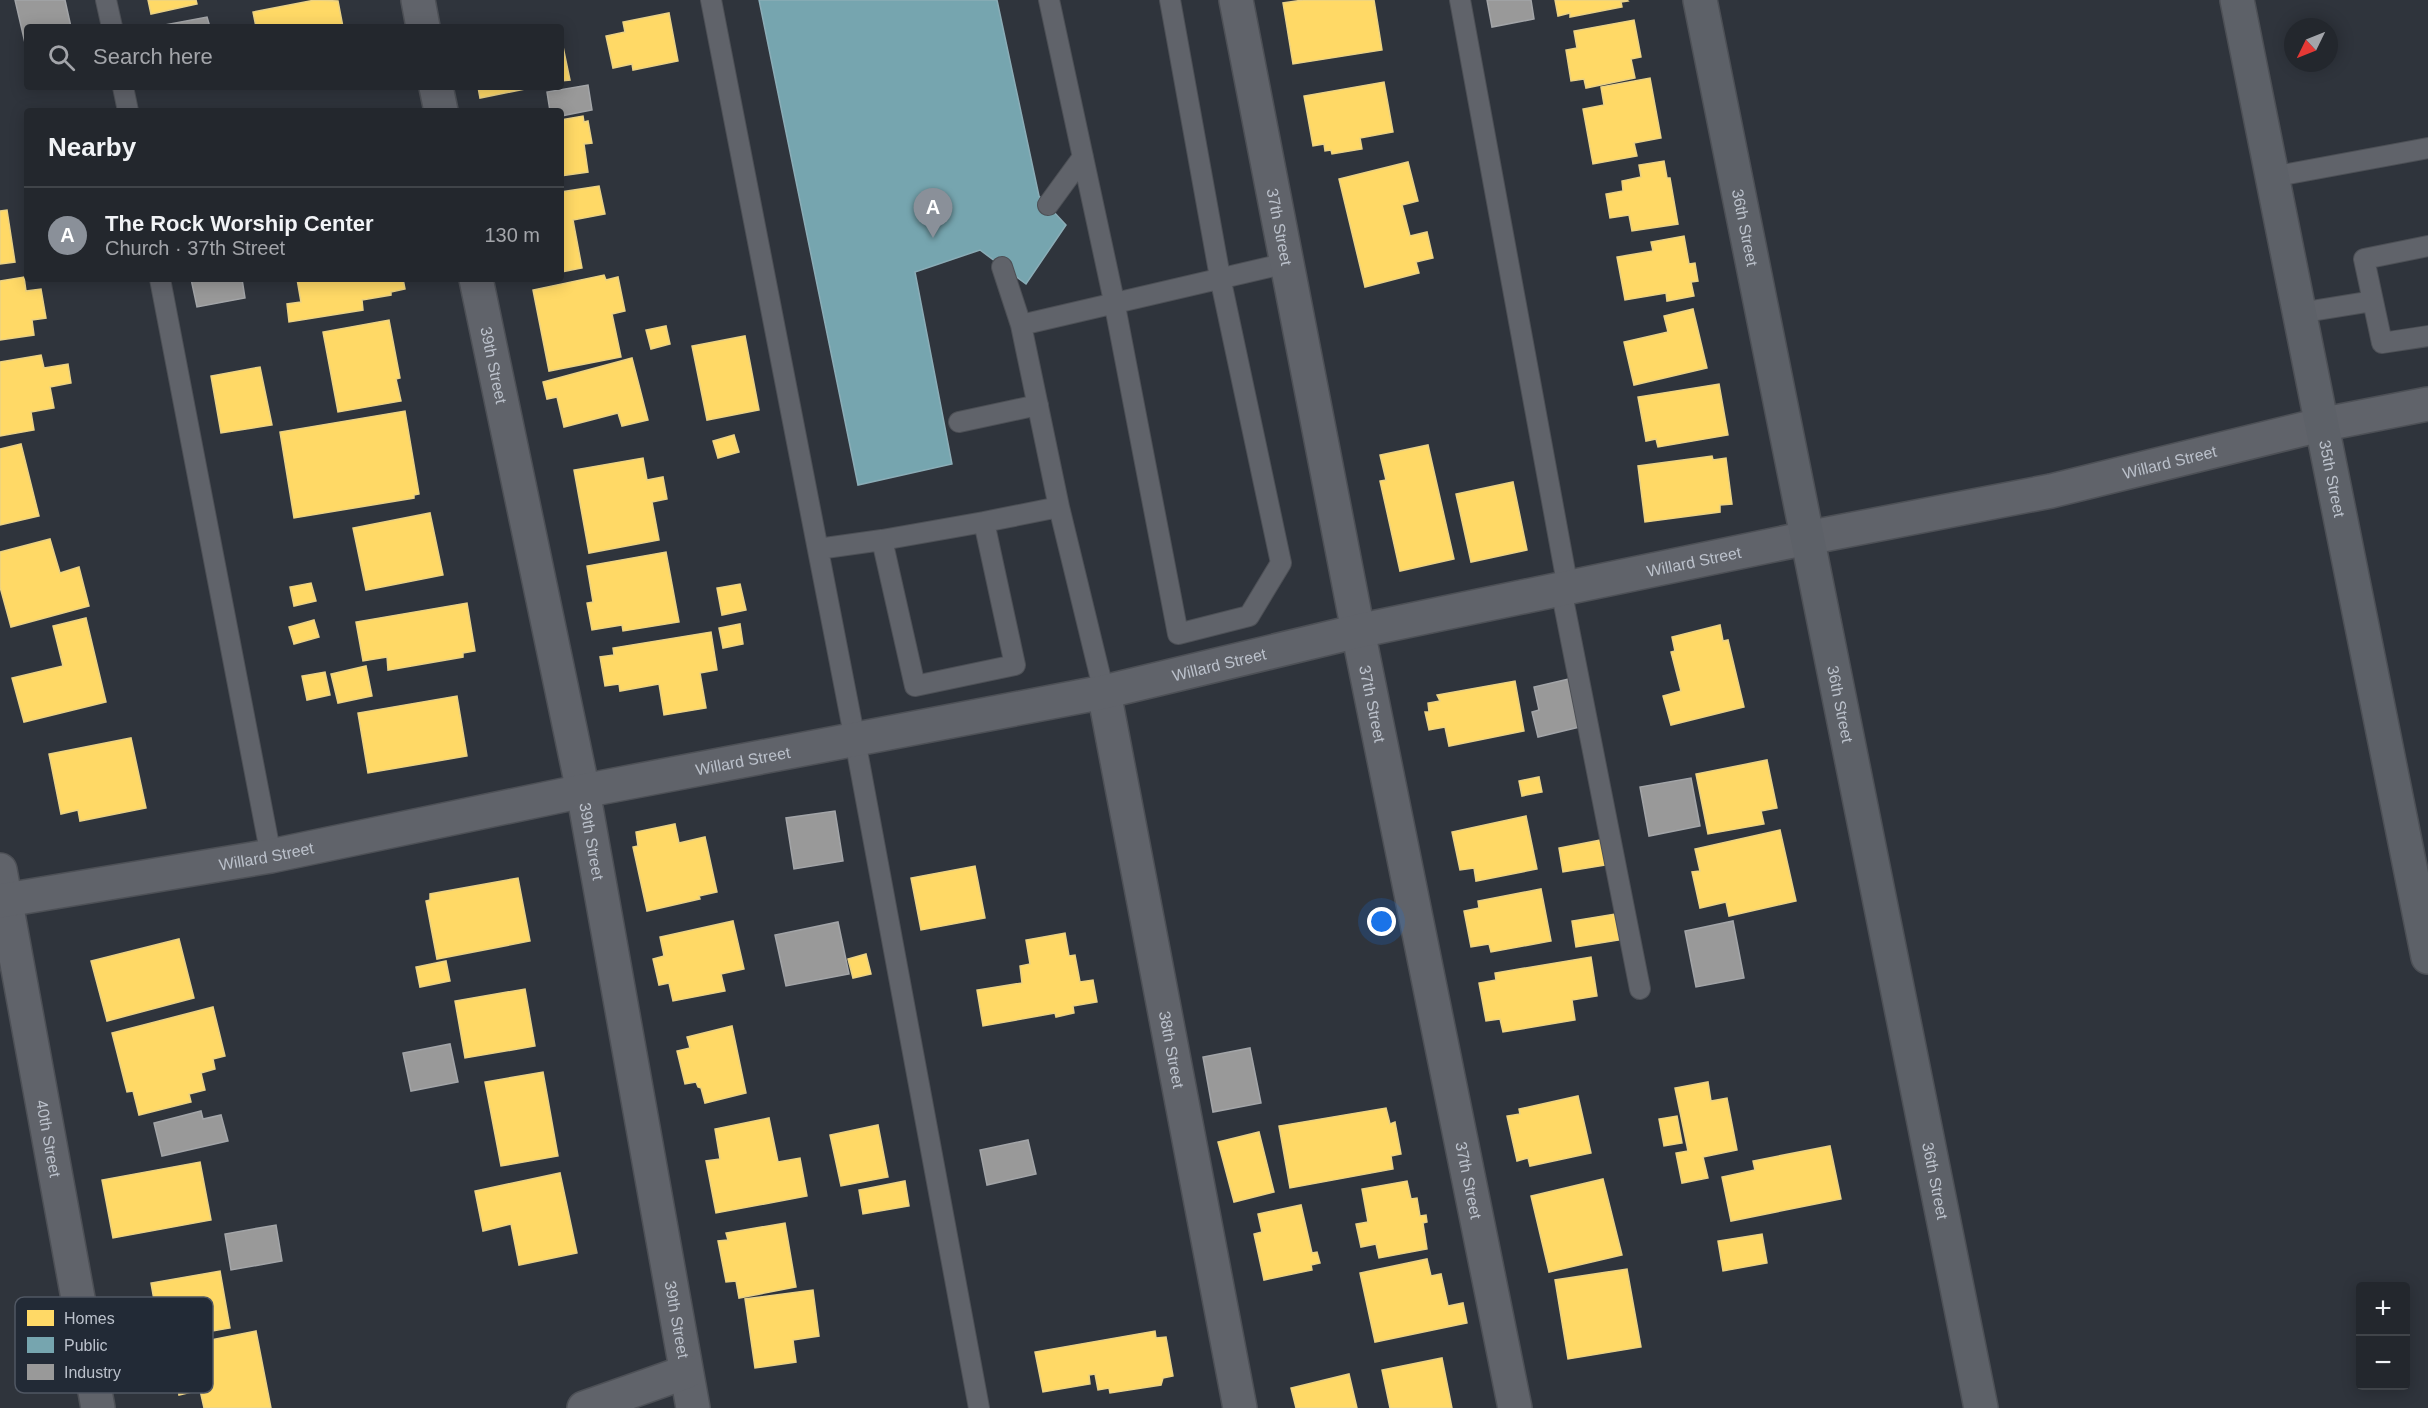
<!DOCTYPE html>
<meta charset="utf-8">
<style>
body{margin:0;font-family:Arial,sans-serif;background:#2b2f35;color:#f1f3f6}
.controls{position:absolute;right:18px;bottom:18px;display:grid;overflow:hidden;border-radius:6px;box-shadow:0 3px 15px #0003}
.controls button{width:54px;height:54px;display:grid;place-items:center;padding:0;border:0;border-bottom:2px solid #404449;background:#23272d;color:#f1f3f6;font:30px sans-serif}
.compass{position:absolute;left:2284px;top:18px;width:54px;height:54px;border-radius:50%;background:#23272d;box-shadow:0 3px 15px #0003;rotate:227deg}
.you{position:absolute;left:1382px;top:922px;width:21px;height:21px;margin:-15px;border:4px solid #fff;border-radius:50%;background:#1a73e8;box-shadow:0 0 0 9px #1a73e833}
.badge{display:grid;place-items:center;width:39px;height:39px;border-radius:50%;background:#8a9099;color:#fff;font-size:20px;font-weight:700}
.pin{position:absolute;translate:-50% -50px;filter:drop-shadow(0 2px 3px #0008)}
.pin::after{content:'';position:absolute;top:32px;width:21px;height:18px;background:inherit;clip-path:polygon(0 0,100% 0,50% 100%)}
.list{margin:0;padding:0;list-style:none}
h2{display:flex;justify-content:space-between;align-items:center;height:78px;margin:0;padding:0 24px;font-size:26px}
h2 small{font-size:20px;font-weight:400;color:#a3a5aa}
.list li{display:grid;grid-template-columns:39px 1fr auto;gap:18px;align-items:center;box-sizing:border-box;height:96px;padding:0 24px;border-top:2px solid #404449}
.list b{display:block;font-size:22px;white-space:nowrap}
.list p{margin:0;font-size:20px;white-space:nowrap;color:#a3a5aa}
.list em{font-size:20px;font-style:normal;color:#a3a5aa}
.icon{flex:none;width:33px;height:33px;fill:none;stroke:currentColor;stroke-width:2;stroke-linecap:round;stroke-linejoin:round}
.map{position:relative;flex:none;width:2428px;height:1408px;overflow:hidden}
.search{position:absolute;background:#23272d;box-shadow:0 3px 15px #0003;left:24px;top:24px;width:540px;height:66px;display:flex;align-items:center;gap:15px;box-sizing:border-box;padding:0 21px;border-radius:6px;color:#a3a5aa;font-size:22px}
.panel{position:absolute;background:#23272d;box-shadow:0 3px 15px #0003;left:24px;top:108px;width:540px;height:174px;border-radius:6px}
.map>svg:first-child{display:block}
.homes{fill:#ffd966;stroke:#ebd284;stroke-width:1.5}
.public{fill:#76a5af;stroke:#8badb7;stroke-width:1.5}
.industry{fill:#999;stroke:#a3a5a8;stroke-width:1.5}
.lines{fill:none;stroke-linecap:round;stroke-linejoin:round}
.lane-casing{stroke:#4d5056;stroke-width:22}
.street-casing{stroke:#4d5056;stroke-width:36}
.secondary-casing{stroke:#4d5056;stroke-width:36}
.lane{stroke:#60636a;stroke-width:20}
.street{stroke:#60636a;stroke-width:33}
.secondary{stroke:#5d6168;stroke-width:33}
.labels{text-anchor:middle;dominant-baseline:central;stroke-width:6;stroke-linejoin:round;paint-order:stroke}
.street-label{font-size:16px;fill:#bbc1cb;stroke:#222a36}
.key{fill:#222a36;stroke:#505763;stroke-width:1.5}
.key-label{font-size:16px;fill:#bbc1cb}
</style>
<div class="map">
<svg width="2428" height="1408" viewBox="0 0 2428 1408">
<rect width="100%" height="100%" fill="#2f343c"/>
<path class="homes" d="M148,0h48l1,4 -46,10z
M315,0l23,1 5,26h-87l-3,-15z
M1303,0h71l8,50 -89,14 -10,-61z
M1555,0h72l1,1 -7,1 1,5 -52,10v-4l-12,3z
M669,13l9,48 -45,9 -1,-6 -19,4 -7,-32 19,-4 -2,-10z
M1634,20l7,37 -10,2 4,19 -49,10 -2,-9 -13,2 -5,-31 11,-2 -3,-17z
M561,37l9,43 -9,1z
M1650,78l11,60 -27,5 3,13 -44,8 -10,-55 21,-4 -3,-18z
M1384,82l9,50 -33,6 2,11 -30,5 -1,-4 -6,1 -1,-7 -11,2 -9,-50z
M478,87h57l-55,11z
M583,116l1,6 4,-1 4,22 -8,1 4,28 -27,4v-56z
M1664,161l3,17h3l8,46 -46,7 -3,-16 -19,3 -4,-24 17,-3 -1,-10 19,-4 -2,-12z
M1408,162l10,39 -16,4 8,31 17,-4 6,26 -17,4 3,11 -54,14 -26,-108z
M599,186l6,28 -32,6 9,48 -21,4v-80z
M7,210l8,52 -15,2v-53z
M1684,236l5,28 6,-1 3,18 -7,1 3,14 -27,5 -1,-8 -41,7 -8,-43 36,-6 -2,-9z
M604,275l2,5 12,-3 7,34 -13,3 9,43 -72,14 -16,-81z
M24,277l2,14 15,-2 5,29 -14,2 2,15 -34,5v-59z
M297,279h106l2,10 -14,3v3l-29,5 1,10 -74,12 -2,-18 14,-2z
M1693,309l14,59 -73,17 -10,-43 44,-10 -4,-16z
M389,320l11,58 -4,1 5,22 -63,11 -15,-80z
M666,326l4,18 -19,5 -5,-19z
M745,336l14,74 -52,10 -15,-74z
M41,355l3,13 24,-4 3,19 -21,4 4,21 -23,4 3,18 -34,6v-74z
M632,358l16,62 -26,6 -4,-13 -54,14 -7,-30 -10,2 -4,-17z
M260,367l12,58 -51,8 -10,-57z
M1719,384l9,51 -70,12 -2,-8 -10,2 -8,-44z
M405,411l14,83 -5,1v3l-120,20 -14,-86z
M734,435l5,17 -21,6 -5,-17z
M21,444l18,72 -39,9v-76z
M1428,445l26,114 -54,12 -20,-90 6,-1 -6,-25z
M1712,456l1,4 13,-2 6,46 -12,1v7l-75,10 -7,-56z
M643,458l4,22 16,-3 4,22 -15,3 7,38 -70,13 -15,-83z
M1513,482l14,68 -56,12 -15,-68z
M430,513l13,62 -77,15 -13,-62z
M50,539l10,34 19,-6 10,39 -78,21 -11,-40v-35z
M666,552l13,70 -56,9 -1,-6 -30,5 -5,-27 6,-1 -6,-36z
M311,583l5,18 -22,5 -4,-19z
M740,584l6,26 -24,5 -5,-27z
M467,603l8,48 -12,2v4l-75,13 -1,-13 -24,4 -7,-39z
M86,618l20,84 -82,20 -12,-44 51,-12 -10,-40z
M314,620l5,17 -25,7 -5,-17z
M740,624l3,20 -20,4 -4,-20z
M1720,625l3,16 5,-1 16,67 -73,18 -8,-29 18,-5 -10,-39 4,-1 -3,-14z
M711,632l6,38 -17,3 6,35 -42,7 -5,-31 -39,7 -1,-7 -14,2 -5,-29 14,-2 -1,-7z
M366,666l6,30 -34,7 -7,-29z
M325,672l5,23 -23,5 -5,-24z
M1515,681l9,50 -75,15 -4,-19 -16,3 -4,-18h4l-1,-9 12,-2 -3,-6z
M457,696l10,60 -99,17 -10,-60z
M131,738l15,70 -66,13 -2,-11 -17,4 -12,-60z
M1767,760l10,48 -16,3 3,13 -56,10 -12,-60z
M1539,777l3,15 -20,4 -3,-15z
M1526,816l11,53 -61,12 -2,-13 -14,2 -8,-38z
M675,824l4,19 26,-6 12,55 -18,4 1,3 -53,12 -14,-64 5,-1 -2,-14z
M1780,830l16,71 -67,15 -3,-14 -26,6 -8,-36 8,-1 -5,-22z
M1601,840l5,25 -43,7 -4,-24z
M975,866l10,52 -64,12 -10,-52z
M518,878l12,63 -93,18 -11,-58 4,-1v-6z
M1541,889l10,52 -60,11 -2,-8 -18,3 -7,-36 15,-3 -1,-7z
M1615,914l4,26 -43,7 -4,-26z
M733,921l11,48 -23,5 4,17 -52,10 -4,-18 -10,2 -6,-26 11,-3 -4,-19z
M1065,933l4,23 6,-1 5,27 13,-2 4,22 -24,4 1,7 -18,4 -1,-4 -72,13 -6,-36 45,-7 -2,-17 10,-2 -4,-24z
M179,939l15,59 -87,23 -16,-60z
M866,954l5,20 -18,4 -5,-19z
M1591,957l6,39 -25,4 3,20 -72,12 -3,-13 -14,2 -7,-38 17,-3 -1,-7z
M446,961l4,20 -30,6 -4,-20z
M525,989l10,57 -70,12 -10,-57z
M213,1007l12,49 -12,3 2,10 -14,4 4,17 -16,4 2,8 -52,13 -6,-24 -6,1 -15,-59z
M732,1026l14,67 -41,10 -4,-15 -3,-1 -2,-5 -11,2 -8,-33 13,-3 -3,-11z
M543,1072l15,84 -57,10 -16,-84z
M1708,1082l3,19 16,-3 10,52 -34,7 5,21 -26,5 -6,-30 12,-2 -13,-63z
M1578,1096l13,57 -61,13 -2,-8 -11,3 -10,-45 13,-2 -1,-5z
M1386,1108l4,16 5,-2 6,32 -10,2 2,13 -103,19 -11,-62z
M1677,1116l5,27 -18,3 -5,-27z
M769,1118l9,44 22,-4 7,38 -91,17 -10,-52 14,-2 -5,-30z
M878,1125l10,52 -47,9 -11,-51z
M1259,1132l15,60 -40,10 -16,-60z
M1830,1146l11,53 -110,22 -9,-44 33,-7 -2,-9z
M200,1162l11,58 -98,18 -11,-58z
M560,1173l17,80 -58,12 -8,-41 -28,7 -8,-40z
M1603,1179l19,76 -73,17 -18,-76z
M905,1181l4,25 -46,8 -4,-24z
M1407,1181l4,18 6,-1 3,18 6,-1 1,7 -4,1 4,26 -48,9 -3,-14 -15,3 -5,-23 12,-2 -6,-33z
M1301,1205l11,48 5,-1 3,11 -9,2 1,5 -48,10 -10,-46 8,-2 -4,-18z
M785,1223l11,64 -57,11 -3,-17 -10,1 -8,-41 10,-1 -2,-7z
M1762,1234l5,29 -44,8 -5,-30z
M1427,1259l4,17 10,-2 7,32 15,-3 4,20 -92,19 -15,-69z
M1627,1269l14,78 -73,12 -13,-79z
M220,1271l10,57 -69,12 -10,-57z
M813,1290l6,46 -26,4 3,22 -41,6 -10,-69z
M256,1331l15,77h-67l-4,-18 -21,5 -9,-47z
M1155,1331l1,7 10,-1 7,39 -10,2 -2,7 -51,8 -1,-5 -11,2 -3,-16 -6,1 1,9 -47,8 -8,-40z
M1442,1358l10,50h-62l-8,-38z
M1349,1374l8,34h-61l-5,-20z"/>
<path class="public" d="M759,0h238l42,196 27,29 -40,59 -46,-34 -65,22 37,192 -94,21z"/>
<path class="industry" d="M15,0h50l6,27h-44v16h-2z
M1487,0h44l3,19 -42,8z
M207,17l3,10h-56z
M588,85l4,25 -31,6v-5h-11l-3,-19z
M191,279h51l3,19 -48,9z
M1569,679l11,48 -42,10 -6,-25 7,-2 -5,-23z
M1691,778l9,48 -51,10 -9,-49z
M835,811l8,50 -49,8 -8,-51z
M1733,921l11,57 -48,9 -11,-56z
M838,922l11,52 -63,12 -11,-51z
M450,1044l8,38 -47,9 -8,-38z
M1250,1048l11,55 -48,9 -10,-55z
M201,1111l2,8 18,-4 7,26 -66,15 -8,-33z
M1028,1140l8,34 -49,11 -7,-35z
M276,1225l6,36 -51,9 -6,-36z"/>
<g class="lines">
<g class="lane-casing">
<path id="lane" d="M106,0l6,27
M711,0l144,740 124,668
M1049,0l65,301 64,333 71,-18 32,-53 -61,-286 -50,-277
M1460,0l108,588
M123,87l5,24
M2272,177l156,-29
M1048,205l35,-48
M2428,246l-64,13 18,84 46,-7
M160,279l111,577
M2299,313l74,-12
M1021,325l266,-62
M959,422l79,-17
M1059,507l45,185
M984,522l75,-15 -38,-182 -19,-58
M818,549l64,-9 33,146 100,-21 -31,-143 -102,18
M1561,589l79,400"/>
</g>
<g class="street-casing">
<g id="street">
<path d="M418,0l5,27"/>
<path id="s1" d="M1236,0l122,631 157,777"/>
<path d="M436,87l5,24"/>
<path id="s2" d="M476,279l107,512 110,617"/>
<path id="s3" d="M1104,692l136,716"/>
<path id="s4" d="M0,870l98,538"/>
<path id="s5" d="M0,901l271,-45 312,-65 521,-99 254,-61 449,-93 244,-47 269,-66 108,-21"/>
<path d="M584,1408l102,-36"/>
</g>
</g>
<g class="secondary-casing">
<g id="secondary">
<path id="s6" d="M1700,0l281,1408"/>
<path id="s7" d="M2237,0l191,957"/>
</g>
</g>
<use href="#lane" class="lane"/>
<use href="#street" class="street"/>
<use href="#secondary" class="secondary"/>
</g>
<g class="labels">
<g class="street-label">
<text stroke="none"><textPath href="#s6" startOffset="232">36th Street</textPath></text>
<text stroke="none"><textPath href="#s1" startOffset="231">37th Street</textPath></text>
<text stroke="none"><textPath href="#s2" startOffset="88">39th Street</textPath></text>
<text stroke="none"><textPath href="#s5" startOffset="2214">Willard Street</textPath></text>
<text stroke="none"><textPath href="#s7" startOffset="488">35th Street</textPath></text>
<text stroke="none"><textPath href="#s5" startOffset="1728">Willard Street</textPath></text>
<text stroke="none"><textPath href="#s5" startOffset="1242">Willard Street</textPath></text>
<text stroke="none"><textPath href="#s6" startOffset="718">36th Street</textPath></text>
<text stroke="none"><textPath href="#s1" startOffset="717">37th Street</textPath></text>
<text stroke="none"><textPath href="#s5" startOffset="756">Willard Street</textPath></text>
<text stroke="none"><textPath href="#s2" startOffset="574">39th Street</textPath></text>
<text stroke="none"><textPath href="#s5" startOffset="270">Willard Street</textPath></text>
<text stroke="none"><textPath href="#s3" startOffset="364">38th Street</textPath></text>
<text stroke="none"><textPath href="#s4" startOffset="273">40th Street</textPath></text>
<text stroke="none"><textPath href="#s1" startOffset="1203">37th Street</textPath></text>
<text stroke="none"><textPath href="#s6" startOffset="1204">36th Street</textPath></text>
<text stroke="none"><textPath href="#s2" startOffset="1060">39th Street</textPath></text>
</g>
</g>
<rect x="15" y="1297" width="198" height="96" rx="9" class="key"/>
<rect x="27" y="1310" width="27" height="16" fill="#ffd966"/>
<rect x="27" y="1337" width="27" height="16" fill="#76a5af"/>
<rect x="27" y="1364" width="27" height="16" fill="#999"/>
<g class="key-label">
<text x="64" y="1324">Homes</text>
<text x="64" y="1351">Public</text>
<text x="64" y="1378">Industry</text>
</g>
</svg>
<div class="controls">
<button>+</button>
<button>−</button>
</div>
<svg class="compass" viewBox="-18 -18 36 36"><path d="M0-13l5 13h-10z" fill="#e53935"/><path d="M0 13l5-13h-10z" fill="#a3a5aa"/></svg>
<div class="you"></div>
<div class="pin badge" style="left:933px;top:238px">A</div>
<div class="search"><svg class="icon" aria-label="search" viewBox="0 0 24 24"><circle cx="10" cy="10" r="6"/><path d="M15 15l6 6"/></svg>Search here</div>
<section class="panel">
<h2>Nearby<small></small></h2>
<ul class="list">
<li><span class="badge">A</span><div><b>The Rock Worship Center</b><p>Church · 37th Street</p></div><em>130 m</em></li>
</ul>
</section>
</div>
